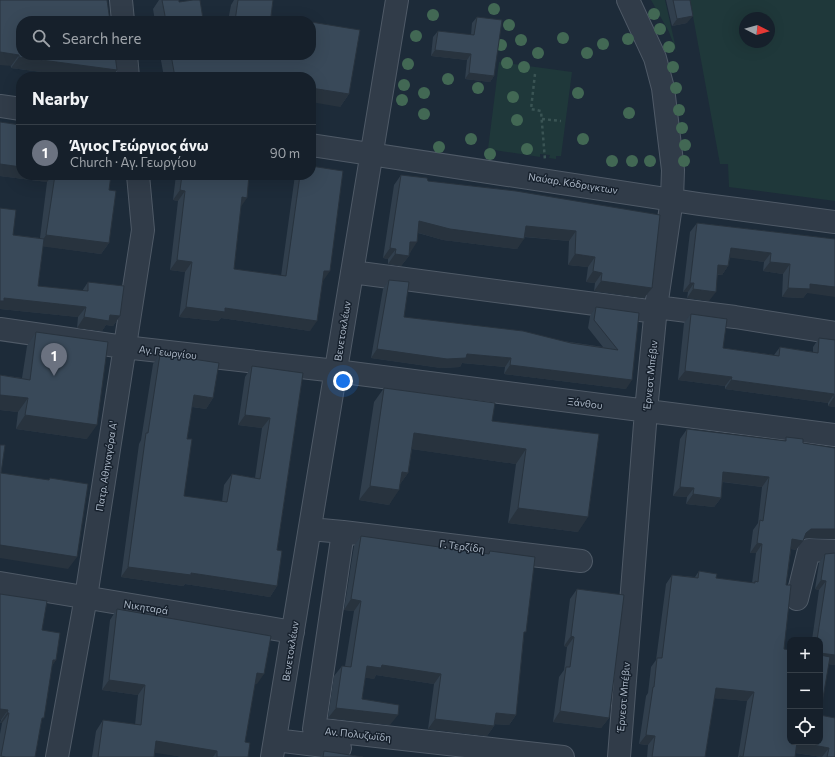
<!DOCTYPE html>
<meta charset="utf-8">
<style>
body{margin:0;font-family:Commissioner,sans-serif;background:#1f2833;color:#f1f3f6}
.controls{position:absolute;right:12px;bottom:12px;display:grid;overflow:hidden;border-radius:8px;box-shadow:0 4px 16px #0002}
.controls button{width:36px;height:36px;display:grid;place-items:center;padding:0;border:0;border-bottom:1px solid #353e47;background:#16202b;color:#f1f3f6;font:20px sans-serif}
.compass{position:absolute;left:739px;top:12px;width:36px;height:36px;border-radius:50%;background:#16202b;box-shadow:0 4px 16px #0002;rotate:96deg}
.you{position:absolute;left:343px;top:381px;width:14px;height:14px;margin:-10px;border:3px solid #fff;border-radius:50%;background:#1a73e8;box-shadow:0 0 0 6px #1a73e833}
.badge{display:grid;place-items:center;width:26px;height:26px;border-radius:50%;background:#77b4ff;color:#fff;font-size:13px;font-weight:700}
.pin{position:absolute;translate:-50% -33px;filter:drop-shadow(0 1px 2px #0008)}
.pin::after{content:'';position:absolute;top:21px;width:14px;height:12px;background:inherit;clip-path:polygon(0 0,100% 0,50% 100%)}
.list{margin:0;padding:0;list-style:none}
h2{display:flex;justify-content:space-between;align-items:center;height:52px;margin:0;padding:0 16px;font-size:17px}
h2 small{font-size:13px;font-weight:400;color:#9ea3a9}
.list li{display:grid;grid-template-columns:26px 1fr auto;gap:12px;align-items:center;box-sizing:border-box;height:56px;padding:0 16px;border-top:1px solid #353e47}
.list b{display:block;font-size:15px;white-space:nowrap}
.list p{margin:0;font-size:13px;white-space:nowrap;color:#9ea3a9}
.list em{font-size:13px;font-style:normal;color:#9ea3a9}
.icon{flex:none;width:22px;height:22px;fill:none;stroke:currentColor;stroke-width:2;stroke-linecap:round;stroke-linejoin:round}
.map{position:relative;flex:none;width:835px;height:757px;overflow:hidden}
.search{position:absolute;background:#16202b;box-shadow:0 4px 16px #0002;left:16px;top:16px;width:300px;height:44px;display:flex;align-items:center;gap:10px;box-sizing:border-box;padding:0 14px;border-radius:16px;color:#9ea3a9;font-size:15px}
.panel{position:absolute;background:#16202b;box-shadow:0 4px 16px #0002;left:16px;top:72px;width:300px;height:108px;border-radius:16px}
.map>svg:first-child{display:block}
.green{fill:#1f383a;fill-rule:evenodd}
.lines{fill:none;stroke-linecap:round;stroke-linejoin:round}
.minor-casing{stroke:#4f5a67;stroke-width:24}
.path{stroke:#3a5454;stroke-width:2.5;stroke-dasharray:3 3;stroke-linecap:butt}
.minor{stroke:#313c49;stroke-width:22}
.tree{fill:#426854}
.wall{fill:#313f4d}
.shaded-wall{fill:#28333e}
.building{fill:#394959;stroke:#28333e}
.labels{text-anchor:middle;dominant-baseline:central;stroke-width:3;stroke-linejoin:round;paint-order:stroke}
.street-label{font-size:10px;fill:#abb7c6;stroke:#17212d}
</style>
<div class="map">
<svg width="835" height="757" viewBox="0 0 835 757">
<rect width="100%" height="100%" fill="#1d2b39"/>
<path class="green" d="M651,0h14l12,53 -8,-21z
M690,0h145v201l-106,-14 -1,-23h-8zM745,18h24v24h-24z
M499,62l73,10 -11,84h-5v3l-7,-1 1,-3 -10,-1v3l-52,-8z"/>
<g class="lines">
<g class="minor-casing">
<path id="minor" d="M121,0l2,21
M126,55l2,22
M0,106l21,3
M311,145l388,59 136,18
M352,272l304,40
M656,307l79,10 100,16
M0,329l124,18 212,24 499,64
M310,529l33,3 -29,197 249,28
M343,532l238,29
M0,583l293,49
M797,599l12,-49 26,1
M275,740l65,8
M57,757l29,-160 57,-367 -5,-55
M272,757l125,-757
M619,757l27,-346 10,-104 16,-108 1,-29 -10,-82 -8,-30 -27,-58"/>
</g>
<path class="path" d="M535,74l-4,35 10,2 4,49
M542,119l19,2"/>
<use href="#minor" class="minor"/>
</g>
<g class="tree">
<circle cx="494" cy="9" r="6"/>
<circle cx="654" cy="14" r="6"/>
<circle cx="433" cy="15" r="6"/>
<circle cx="509" cy="25" r="6"/>
<circle cx="660" cy="29" r="6"/>
<circle cx="416" cy="36" r="6"/>
<circle cx="563" cy="38" r="6"/>
<circle cx="628" cy="39" r="6"/>
<circle cx="521" cy="40" r="6"/>
<circle cx="603" cy="44" r="6"/>
<circle cx="501" cy="45" r="6"/>
<circle cx="669" cy="47" r="6"/>
<circle cx="538" cy="53" r="6"/>
<circle cx="587" cy="53" r="6"/>
<circle cx="507" cy="63" r="6"/>
<circle cx="408" cy="64" r="6"/>
<circle cx="524" cy="67" r="6"/>
<circle cx="673" cy="67" r="6"/>
<circle cx="448" cy="79" r="6"/>
<circle cx="404" cy="85" r="6"/>
<circle cx="478" cy="88" r="6"/>
<circle cx="676" cy="88" r="6"/>
<circle cx="424" cy="93" r="6"/>
<circle cx="578" cy="93" r="6"/>
<circle cx="513" cy="97" r="6"/>
<circle cx="402" cy="100" r="6"/>
<circle cx="679" cy="110" r="6"/>
<circle cx="629" cy="113" r="6"/>
<circle cx="424" cy="114" r="6"/>
<circle cx="517" cy="120" r="6"/>
<circle cx="682" cy="128" r="6"/>
<circle cx="471" cy="139" r="6"/>
<circle cx="583" cy="139" r="6"/>
<circle cx="685" cy="145" r="6"/>
<circle cx="439" cy="147" r="6"/>
<circle cx="527" cy="149" r="6"/>
<circle cx="490" cy="154" r="6"/>
<circle cx="612" cy="161" r="6"/>
<circle cx="632" cy="161" r="6"/>
<circle cx="650" cy="161" r="6"/>
<circle cx="684" cy="161" r="6"/>
</g>
<path class="wall" d="M0,0l117,70 -5,7h-32l-69,-9z
M159,0h20v2l24,17 12,2h-60l-2,-12z
M234,0h39l-2,16 31,5h-74l3,-16z
M666,0h24l-3,23 -15,3z
M477,17l17,59 -4,6 -25,-3 2,-19 -36,-4 2,-19 5,-6 33,4 1,-12z
M160,55h151l38,39 -9,13 -29,-30h-147z
M0,122l21,53h90l-2,15v53l-8,11 -58,-8 -5,40 44,5 6,-9 32,34 -7,10 -7,-1 -4,6 -25,-3 1,-11 -78,-8 13,-74 27,3 7,-56 -47,-6z
M176,175h73l-8,31 -7,63 47,7 14,-101h16l12,106 -13,50 -89,-13 -3,3 -39,-4 6,-45 -15,-2 8,-69 -5,-1z
M401,175l27,6 232,34 -8,73 -8,10 -50,-7 1,-8 -9,-1 2,-15 -20,-2 1,-24 -45,-4 -7,12 -74,-9 -25,-7 -8,20h-1v3l-8,10 -13,-2v-5l-5,-1 11,-73z
M697,223l138,16 -28,54 -4,5 -21,-1 1,-23 -20,-3 1,-9 -34,-5 -2,9 -6,9h-5l-8,26 -22,-3 1,-6h-5l7,-60z
M389,280l15,37 199,30 -15,-19 2,-12 6,-9 43,6 -13,76 -122,-15 1,-7 -43,-4 -2,4 -19,1 -70,-10 12,-69z
M691,314l32,34 51,7 6,-8 33,5v-5l6,-9 16,2v67l-7,-1v-3l-103,-14v-3l-47,-6 6,-57z
M36,332l51,107 -71,-10 2,-17 -18,-2v-35l22,3 5,-32z
M160,354l53,44 -7,11 -14,-2 -5,32 -3,57 38,6 2,-17 8,-11 23,4 7,-50 -24,-3 7,-48 7,-11 51,7 -26,177v36l-7,11 -85,-13 -2,2 -62,-9 18,-133 2,-4 12,-76z
M384,388l108,33 107,13 -21,98 -70,-9 8,-59 -104,-15 -4,24 -8,11 -11,21 -30,-5 15,-98z
M687,429l97,12 2,-4 17,6 32,5v91l-31,-1 -8,12 -5,-1 -5,36 -2,64 6,93 30,-102h-8l7,-50 -4,-1 4,-26 6,-9 10,-1v112l-7,-1 -8,51 15,42h-13l-27,-4v4h-57l9,-56 -33,-3 -9,59h-58l1,-12 -9,-1 7,-48 2,-3 3,-26 5,-7 10,-76 6,-9 23,2 4,-6 17,7 36,5 4,-30h-6l3,-23 5,-7 4,-36 -40,-5 -1,16 -7,9 -28,-3 1,-7 -14,-1 7,-57z
M361,536l127,18 2,-3 34,84 -8,80 -7,10 -15,-1v2l-7,10 -59,-7 6,-45 -58,-9 -2,4 -9,-2 -3,22 28,26 -62,-7 6,-42 8,-10h3l9,-55 -10,-1 10,-64z
M577,589l32,129 -8,10 -48,-6 6,-45 5,-7 3,-23 -3,-1 6,-47z
M0,594l42,36 14,30 -4,5 -17,92h-35v-23l2,-11h-2l1,-3h-1z
M117,609l140,75h-2l-10,58 3,15h-65l-28,-5 -1,5h-62l4,-26 7,-11 32,5 3,-30 -36,-5 8,-70z
M324,751l39,6h-43z"/>
<path class="shaded-wall" d="M693,16l-6,7 -15,3 5,-7z
M435,50l36,4 -4,6 -36,-4z
M0,52l19,3 -8,11 -11,-1z
M19,57l98,13 -5,7h-32l-69,-9z
M469,73l25,3 -4,6 -25,-3z
M199,75l13,2h-24z
M311,88l38,6 -9,13 -29,-5z
M0,164l21,3v8h32l-6,7 -47,-6z
M180,190l5,1 -7,10 -5,-1z
M242,197l5,1 -7,10z
M419,221l105,18 -7,10 -74,-9 -31,-9z
M526,226l50,5 -7,10 -51,-5z
M46,235l63,8 -8,11 -62,-8z
M410,242h7l-7,11 -7,-1z
M390,248l6,1 -8,10 -5,-1z
M731,248l40,5 -7,9 -39,-5z
M395,254l14,2 -8,10 -13,-2z
M575,254l20,3 -7,10 -20,-2z
M177,260l15,2 -7,10 -15,-2z
M770,262l20,2 -7,10 -20,-3z
M718,265l10,1 -6,9 -10,-1z
M324,271h6l-7,10z
M593,271l9,2 -7,10 -9,-1z
M601,281l51,7 -8,10 -50,-7z
M690,283h4l-6,9h-5z
M810,284l25,3v10l-28,-4 -4,5 -21,-1 6,-9z
M693,289l23,3 -7,9 -22,-3z
M4,298l82,9 -8,10 -78,-8v-8z
M186,307l39,1 92,13 -7,10 -89,-13 -3,3 -39,-4z
M110,315l10,1 -7,10 -7,-1 -4,6 -25,-3 7,-11z
M377,349l90,5 44,4 -6,9 -43,-4 -2,4 -19,1 -70,-10z
M510,365l122,15 -6,9 -122,-15z
M685,371l47,6 -7,9 -47,-6z
M731,380l103,14 -6,9 -103,-14z
M0,395l28,3 -10,14 -18,-2z
M194,395l19,3 -7,11 -19,-3z
M834,397h1v10l-7,-1z
M25,415l72,10 -10,14 -71,-10z
M245,415l25,3 -8,10 -24,-3z
M414,433l112,16 -10,15 -112,-16z
M402,472l6,1 -10,14z
M723,472l46,5 -7,10 -45,-6z
M370,486l29,4 -10,15 -30,-5z
M680,487l14,1 -7,9 -14,-1z
M693,494l28,4 -7,9 -28,-3z
M518,508l70,9 -10,15 -70,-9z
M811,529h24v10l-31,-1 -2,3h1l-7,9 -11,-2 7,-9z
M757,543l5,1 -6,9h-6z
M0,545l77,12 -9,12 -68,-11z
M128,567l63,6 86,13 -7,11 -85,-13 -2,2 -62,-9z
M821,580l5,1 -7,9 -4,-1z
M351,599l10,2 -7,10 -10,-1z
M571,636l3,1 -7,10 -3,-1z
M820,653l15,2v10l-15,-2z
M53,660h3l-7,10z
M382,665l59,9 -7,10 -58,-9 -2,4 -15,-2 8,-11z
M257,673l7,1 -7,10 -7,-1z
M109,680l36,5 -7,10 -36,-5z
M716,688l38,4 -7,9 -37,-3z
M336,708l62,7 -8,10 -62,-7z
M0,709l8,1 -7,10h-1z
M560,711l49,7 -8,10 -48,-6z
M7,713h2l-7,10h-2z
M496,713l20,2 -7,10 -20,-1z
M435,719l59,7 -7,10 -59,-7z
M646,735l9,1 -7,9 -9,-1z
M156,741l61,10 -4,6h-30l-34,-5z
M797,742l32,6 -7,9 -32,-5z"/>
<path class="building" d="M0,0h107l3,21h-89v34h94l2,15 -98,-13v-2l-19,-3z
M162,0h17v2l14,-2h7l3,19 12,2h-49z
M238,0h35l-2,16 31,5h-67z
M673,0h17l3,16 -16,3z
M477,17l25,3 -8,56 -25,-3 2,-19 -36,-4 3,-19 36,4z
M311,22l49,8 -11,64 -38,-6v-11h-99l-13,-2 -11,2h-13l-4,-22h140z
M0,122l21,3v42l-21,-3z
M311,166l32,5 -13,100h-6l-7,50 -92,-13v4l-39,-5 6,-45 -15,-2 8,-69 -5,-1 2,-15h67l-2,23 -5,-1 -8,72 52,7 14,-101h11z
M55,175h56l-2,15 7,1 -7,52 -63,-8z
M401,175l26,3 1,3 88,10 144,24 -8,73 -51,-7 1,-8 -9,-2 2,-14 -20,-3 1,-23 -50,-5 -2,13 -74,-10 -31,-8 -2,21h-7l-1,14 -14,-2 1,-5 -6,-1z
M0,208l16,2 -3,25 31,4 -6,47 50,5v-9l36,4 -4,30 -10,-1 -1,6 -25,-4 2,-10 -82,-9v3h-4z
M697,223l138,16v48l-25,-3v5l-22,-1 2,-24 -20,-2 1,-9 -40,-5 -3,18 -10,-1 -2,27 -23,-3 1,-6h-4z
M389,280l20,2 -5,35 119,14 48,12 47,7 -24,-30 2,-13 43,6 -7,67 -122,-15 1,-7 -44,-4 -1,4 -19,1 -70,-10z
M691,314l36,5 -4,29 56,8 1,-9 38,6 1,-15 16,2v57h-1v-3l-103,-14 1,-3 -47,-6z
M36,332l72,10 -11,83 -72,-10 3,-17 -28,-3v-20l30,5z
M160,354l59,9 -6,35 -19,-3 -7,44h5l-8,57 43,6 5,-28 28,5 10,-61 -25,-3 7,-49 51,7 -26,177 5,1 -5,35 -86,-13v2l-63,-8 18,-134h2z
M384,388l111,15 -3,18 107,13 -11,83 -70,-9 8,-59 -112,-16 -6,40 -6,-1 -3,18 -29,-4z
M687,429l99,12v-4l17,2v4l32,5v81h-24l-5,4 -3,8 -11,-2 -6,46h5l-7,64 6,1v92h30v-87l10,2 -10,58 15,3v39h-8l2,-9 -32,-6 -2,15h-56l1,-1 3,1 11,-65 -38,-4 -11,69h-53l3,-21 -9,-1 7,-48h1l3,-29h5l10,-83 26,3 1,-7 18,3 -1,4 39,5v-2l3,1 4,-38 -5,-1 3,-23 3,1 6,-44 -46,-5 -2,26 -28,-4 1,-6 -14,-1z
M0,445h5l-4,28 48,7 1,-2 38,6 -11,73 -77,-12z
M361,536l128,18 1,-3 45,6 -9,75h-2l-8,83 -20,-2 -2,13 -59,-7 6,-45 -59,-9 -1,3 -14,-2 -5,33 37,6 -1,10 -62,-7 6,-42 9,1 10,-66 -10,-2z
M835,553v102l-15,-2v-13h-3l9,-59 -5,-1 4,-26z
M577,589l47,6 -15,123 -49,-7 6,-44h4l4,-30 -3,-1z
M0,594l47,7 -5,29 18,3 -4,27h-3l-9,58h-2l-7,39h-29l-5,-1 8,-43h-2l1,-3 -8,-1z
M117,609l154,27 -7,38 -7,-1 -12,69 5,1 -2,14h-31v-6l-61,-10 -2,16h-56l5,-37 38,5 4,-40 -36,-5z
M324,751l39,6h-40z"/>
<g class="labels">
<g class="street-label">
<text transform="translate(573 183) rotate(9)">Ναύαρ. Κόδριγκτων</text>
<text transform="translate(342 331) rotate(-81)">Βενετοκλέων</text>
<text transform="translate(168 352) rotate(7)">Αγ. Γεωργίου</text>
<text transform="translate(650 375) rotate(-84)">Έρνεστ Μπέβιν</text>
<text transform="translate(585 403) rotate(7)">Ξάνθου</text>
<text transform="translate(106 466) rotate(-81)">Πατρ. Αθηναγόρα Α'</text>
<text transform="translate(462 546) rotate(7)">Γ. Τερζίδη</text>
<text transform="translate(146 607) rotate(9)">Νικηταρά</text>
<text transform="translate(290 651) rotate(-81)">Βενετοκλέων</text>
<text transform="translate(623 697) rotate(-85)">Έρνεστ Μπέβιν</text>
<text transform="translate(358 734) rotate(6)">Αν. Πολυζωϊδη</text>
</g>
</g>
</svg>
<div class="controls">
<button>+</button>
<button>−</button>
<button><svg class="icon" aria-label="locate" viewBox="0 0 24 24"><circle cx="12" cy="12" r="6"/><path d="M12 2v4M12 18v4M2 12h4M18 12h4"/></svg></button>
</div>
<svg class="compass" viewBox="-18 -18 36 36"><path d="M0-13l5 13h-10z" fill="#e53935"/><path d="M0 13l5-13h-10z" fill="#9ea3a9"/></svg>
<div class="you"></div>
<div class="pin badge" style="left:54px;top:376px;background:#6b7280">1</div>
<div class="search"><svg class="icon" aria-label="search" viewBox="0 0 24 24"><circle cx="10" cy="10" r="6"/><path d="M15 15l6 6"/></svg>Search here</div>
<section class="panel">
<h2>Nearby<small></small></h2>
<ul class="list">
<li><span class="badge" style="background:#6b7280">1</span><div><b>Άγιος Γεώργιος άνω</b><p>Church · Αγ. Γεωργίου</p></div><em>90 m</em></li>
</ul>
</section>
</div>
